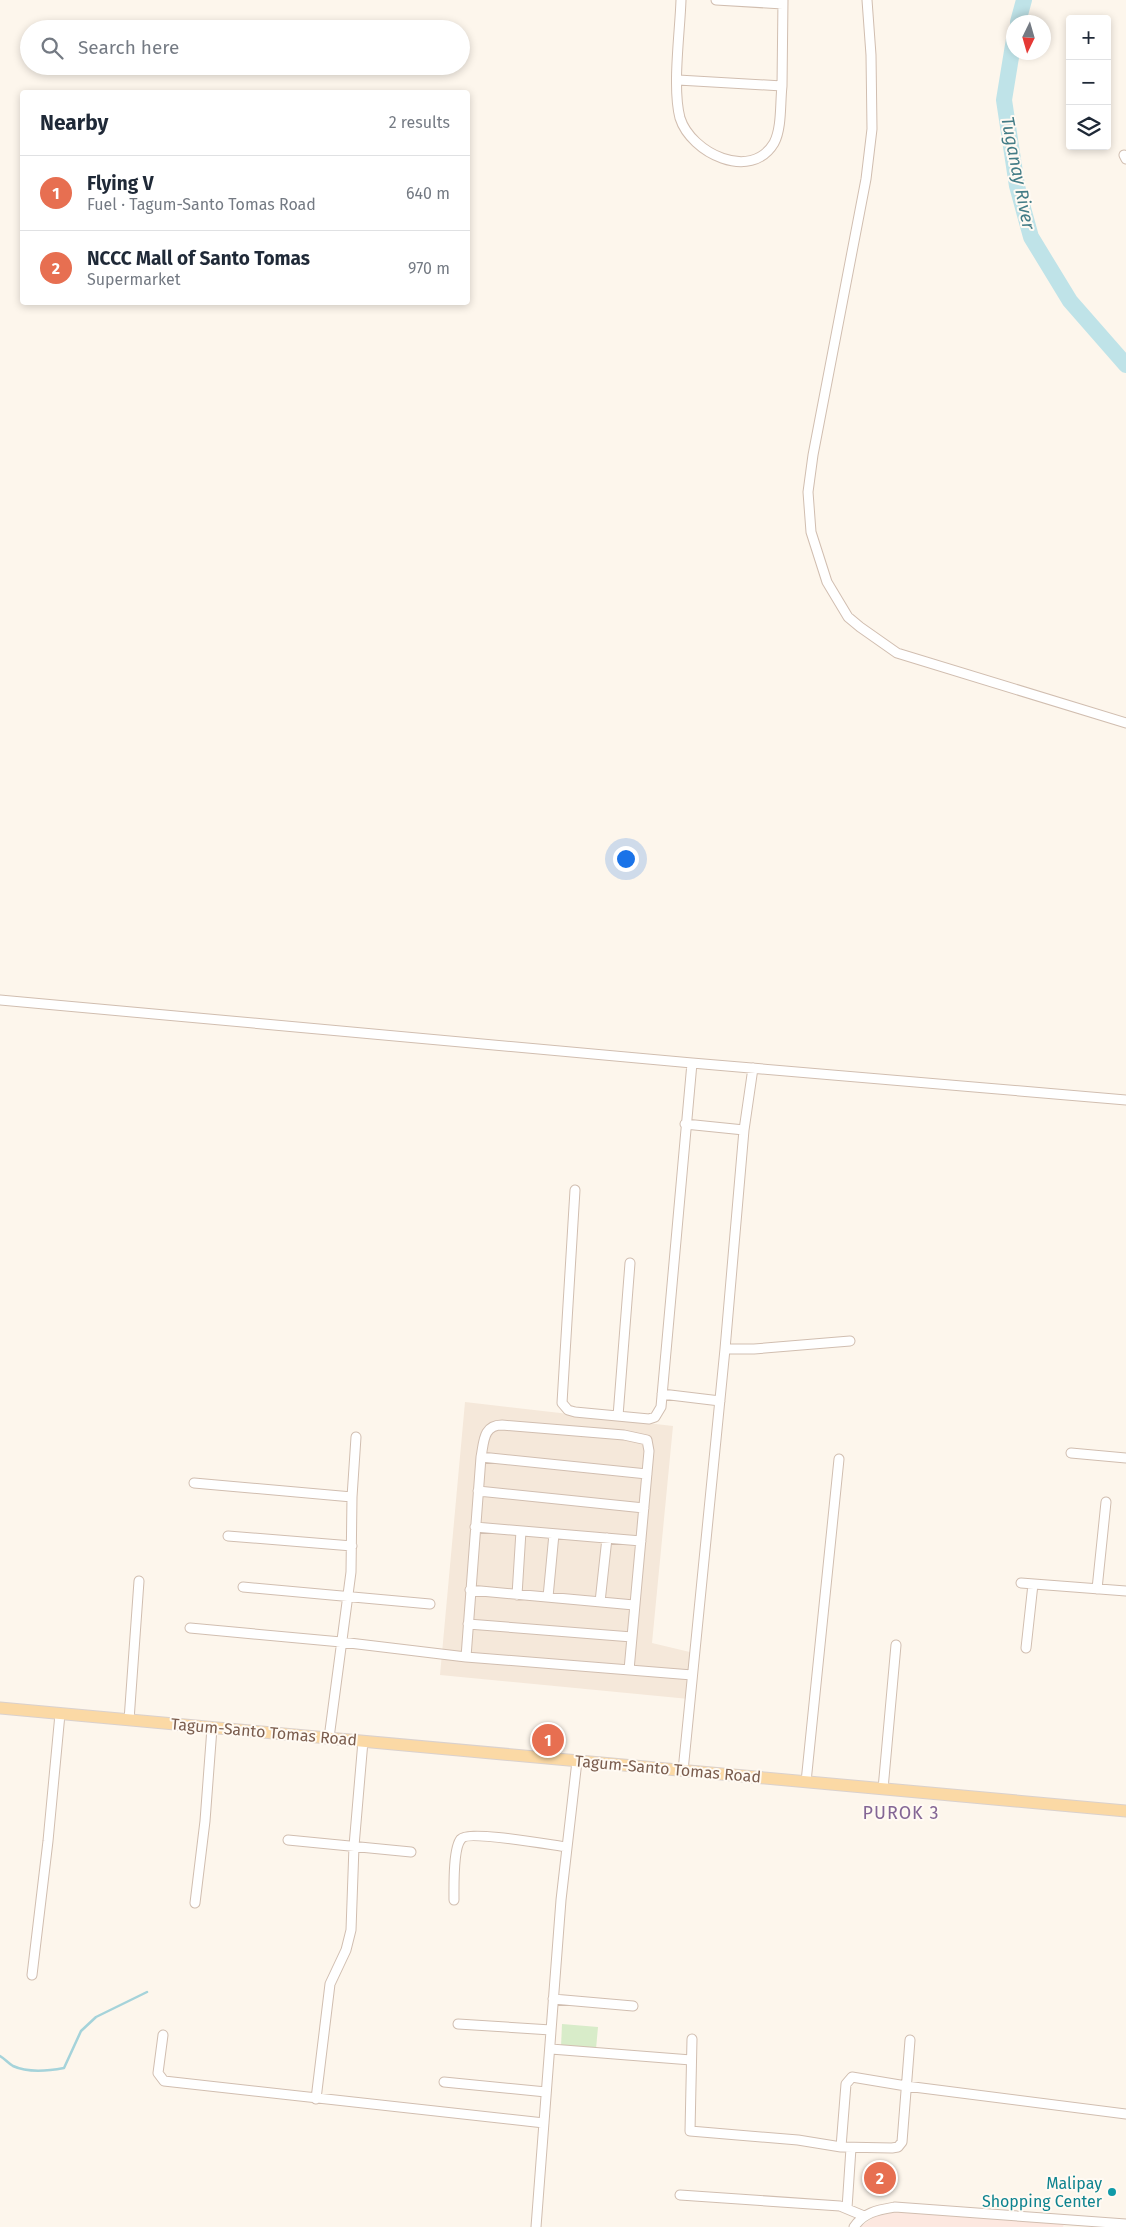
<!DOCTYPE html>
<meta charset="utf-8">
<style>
body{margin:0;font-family:"Fira Sans",sans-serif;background:#f2f2f3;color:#1f2937}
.controls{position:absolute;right:15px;top:15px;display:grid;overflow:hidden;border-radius:5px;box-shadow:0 2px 8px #0003}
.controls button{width:45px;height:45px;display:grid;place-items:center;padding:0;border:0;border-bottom:1px solid #e0e1e3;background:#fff;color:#1f2937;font:25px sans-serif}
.compass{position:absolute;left:1006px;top:15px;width:45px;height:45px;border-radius:50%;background:#fff;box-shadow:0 2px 8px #0003;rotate:185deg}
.you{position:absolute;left:625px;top:858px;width:18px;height:18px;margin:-12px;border:4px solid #fff;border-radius:50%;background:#1a73e8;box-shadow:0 0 0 8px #1a73e833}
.badge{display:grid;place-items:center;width:32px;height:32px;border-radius:50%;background:#e76f51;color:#fff;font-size:16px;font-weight:700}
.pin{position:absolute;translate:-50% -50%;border:2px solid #fff;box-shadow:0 1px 5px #0006}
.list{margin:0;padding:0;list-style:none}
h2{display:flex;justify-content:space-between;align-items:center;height:65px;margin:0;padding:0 20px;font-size:21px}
h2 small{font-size:16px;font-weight:400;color:#747a83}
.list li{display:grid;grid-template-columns:32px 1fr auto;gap:15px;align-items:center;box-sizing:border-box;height:75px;padding:0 20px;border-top:1px solid #e0e1e3}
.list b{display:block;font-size:19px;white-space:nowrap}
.list p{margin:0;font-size:16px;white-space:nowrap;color:#747a83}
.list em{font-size:16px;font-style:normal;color:#747a83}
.icon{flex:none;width:28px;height:28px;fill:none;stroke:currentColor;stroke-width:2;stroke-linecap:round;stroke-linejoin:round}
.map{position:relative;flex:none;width:1126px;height:2227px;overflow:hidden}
.search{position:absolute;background:#fff;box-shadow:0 2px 8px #0003;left:20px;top:20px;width:450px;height:55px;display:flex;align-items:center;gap:12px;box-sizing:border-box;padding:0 18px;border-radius:28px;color:#747a83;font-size:19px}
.panel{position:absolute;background:#fff;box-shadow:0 2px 8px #0003;left:20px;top:90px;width:450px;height:215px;border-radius:5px}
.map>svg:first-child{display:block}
.residential{fill:#f5e8da}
.commercial{fill:#fde8e0}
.green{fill:#d8ecc9}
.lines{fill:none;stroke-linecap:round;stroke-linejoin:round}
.stream{stroke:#a5d3da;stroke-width:2.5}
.river{stroke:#bfe3e8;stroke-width:16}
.minor-casing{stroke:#d1beb0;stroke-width:11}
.major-casing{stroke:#dad1cd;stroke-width:13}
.minor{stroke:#fff;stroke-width:9}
.major{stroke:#fbd9a5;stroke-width:11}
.culture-dot{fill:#0f9aa8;stroke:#fffaf3;stroke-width:2}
.labels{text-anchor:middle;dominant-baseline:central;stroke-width:4;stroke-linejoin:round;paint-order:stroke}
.street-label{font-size:16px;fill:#7a5c4d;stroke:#fffaf3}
.culture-label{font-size:16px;fill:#0d838f;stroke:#fffaf3;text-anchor:end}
.water-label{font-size:18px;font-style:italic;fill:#437c86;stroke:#fffaf3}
.neighbourhood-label{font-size:18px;letter-spacing:1px;fill:#846695;stroke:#fffaf3}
</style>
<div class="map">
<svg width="1126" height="2227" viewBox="0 0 1126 2227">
<rect width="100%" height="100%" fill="#fdf6ec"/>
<path class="residential" d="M465,1402l208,24 -21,217 42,10 -5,46 -249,-24z"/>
<path class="commercial" d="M896,2212h11l157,12 -1,3h-203l14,-10z"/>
<path class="green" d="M562,2024l36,3 -2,22 -35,-2z"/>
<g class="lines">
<path class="stream" d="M0,2056c5,3 8,7 13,10 15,7 35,5 51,2l17,-37 15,-14 51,-25"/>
<path class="river" d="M1018,22l6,-22
M1014,39l-10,61 13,86 14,51 39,64 56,64"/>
<g class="minor-casing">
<path id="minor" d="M716,0l67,4
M867,0l4,55 1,74 -6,50 -53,276 -5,37 3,40 16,50 21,35 12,10 37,26 229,70
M678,80l104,6c-2,17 0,42 -8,57 -23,39 -83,10 -94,-25 -8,-30 0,-86 1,-118
M782,86l1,-86
M1124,155l2,4
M0,1000l692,63 434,37
M685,1124l59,6
M575,1190l-13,213 6,7 7,2 74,7 6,-2 6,-10 31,-344
M725,1349h29l96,-8
M662,1394l58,7
M618,1416l12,-153
M1071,1453l55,5
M481,1457l166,17
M194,1483l158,14
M478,1491l166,17
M475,1527l166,14
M228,1536l124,10
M1021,1583l105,8
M243,1587l187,17
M1097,1589l9,-87
M470,1590l164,15
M517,1595l4,-64
M548,1597l6,-63
M600,1602l7,-64
M468,1624l164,13
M190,1628l151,14 125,15 226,18
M1026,1648l7,-64
M466,1657l15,-200c3,-15 2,-32 21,-32l122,10 23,5 2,11 -20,219
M129,1720l10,-139
M329,1738l22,-166 1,-75 4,-60
M683,1771l42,-422 19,-219 9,-62
M806,1782l33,-323
M883,1789l13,-144
M288,1840l123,12
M454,1900c0,-13 -1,-52 7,-61 7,-9 90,6 106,8
M195,1903l10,-82 7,-93
M32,1975l16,-134 12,-127
M553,1999l80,7
M458,2024l93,6
M163,2035l-5,38 6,8 380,42
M692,2039l-2,92 108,9 43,7 51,1 6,-1 4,-5 8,-102
M551,2049l140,11
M444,2082l102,10
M316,2099l14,-115 16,-34 5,-20 3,-84 9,-105
M841,2147l5,-63 6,-7 54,9 220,28
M680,2195l160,11 24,10
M847,2208l4,-60
M536,2227l25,-327 16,-139
M854,2227c10,-15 24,-17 41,-20l231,17"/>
</g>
<g class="major-casing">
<path id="major" d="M0,1708l1126,103"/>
</g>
<use href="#minor" class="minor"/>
<use href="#major" class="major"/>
</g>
<circle class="culture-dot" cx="1112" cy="2192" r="5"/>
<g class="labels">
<g class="street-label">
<text transform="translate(264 1732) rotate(5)">Tagum-Santo Tomas Road</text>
<text transform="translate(668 1769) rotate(5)">Tagum-Santo Tomas Road</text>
</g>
<g class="culture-label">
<text x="1102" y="2183">Malipay<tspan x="1102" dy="18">Shopping Center</tspan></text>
</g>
<g class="water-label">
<text transform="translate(1018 173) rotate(79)">Tuganay River</text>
</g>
<g class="neighbourhood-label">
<text x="901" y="1813">PUROK 3</text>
</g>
</g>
</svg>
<div class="controls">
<button>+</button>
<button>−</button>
<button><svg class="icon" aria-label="layers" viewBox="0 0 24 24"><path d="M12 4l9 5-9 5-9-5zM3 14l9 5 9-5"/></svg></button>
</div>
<svg class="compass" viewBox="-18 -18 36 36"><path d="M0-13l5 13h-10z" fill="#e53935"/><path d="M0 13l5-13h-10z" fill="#747a83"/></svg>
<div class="you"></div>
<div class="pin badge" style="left:548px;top:1740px">1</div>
<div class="pin badge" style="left:880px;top:2178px">2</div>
<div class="search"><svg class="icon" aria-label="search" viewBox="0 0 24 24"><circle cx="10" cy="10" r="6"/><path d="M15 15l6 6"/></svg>Search here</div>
<section class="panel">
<h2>Nearby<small>2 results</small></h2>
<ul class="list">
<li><span class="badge">1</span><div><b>Flying V</b><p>Fuel · Tagum-Santo Tomas Road</p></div><em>640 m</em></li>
<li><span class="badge">2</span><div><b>NCCC Mall of Santo Tomas</b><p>Supermarket</p></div><em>970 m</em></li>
</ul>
</section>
</div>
